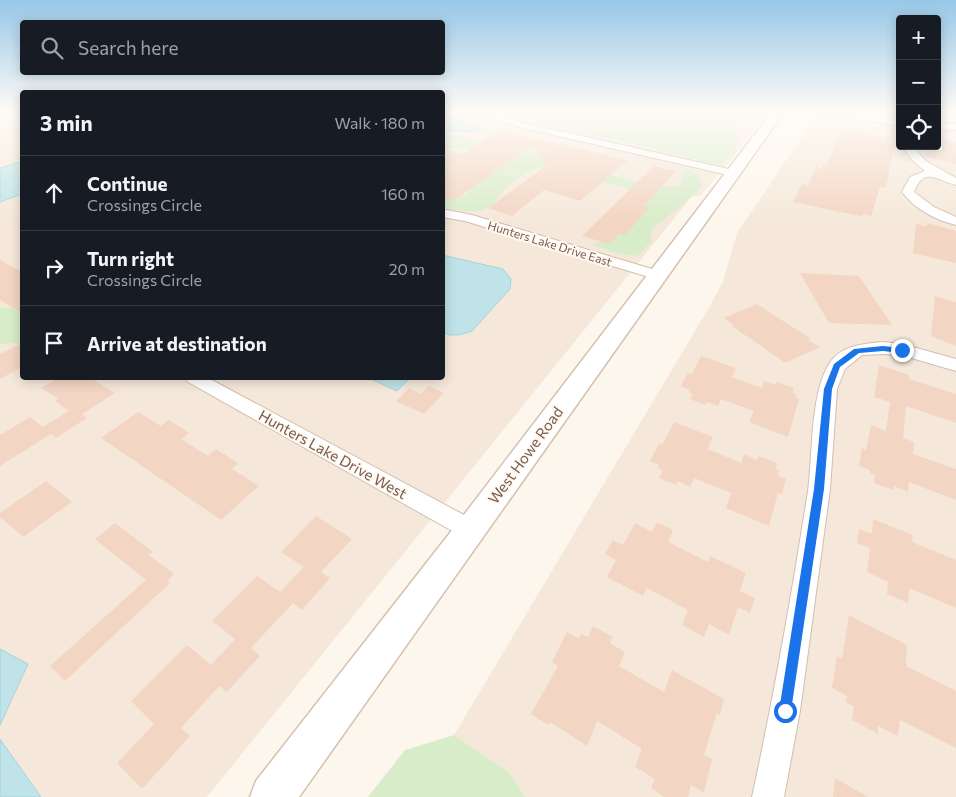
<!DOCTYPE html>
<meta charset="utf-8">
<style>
body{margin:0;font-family:Commissioner,sans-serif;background:#20242c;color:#f1f3f6}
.controls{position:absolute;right:15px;top:15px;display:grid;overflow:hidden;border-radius:5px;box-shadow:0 2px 12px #0003}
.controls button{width:45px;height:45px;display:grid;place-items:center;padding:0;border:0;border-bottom:1px solid #363941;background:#171b24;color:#f1f3f6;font:25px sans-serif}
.stop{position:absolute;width:15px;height:15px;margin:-11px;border:4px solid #1a73e8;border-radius:50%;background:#fff}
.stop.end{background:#1a73e8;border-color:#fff;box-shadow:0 1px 5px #0008}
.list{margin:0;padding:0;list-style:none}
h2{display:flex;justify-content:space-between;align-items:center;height:65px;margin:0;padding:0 20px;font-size:21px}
h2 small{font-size:16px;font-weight:400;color:#9ea1a6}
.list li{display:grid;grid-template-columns:32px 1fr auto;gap:15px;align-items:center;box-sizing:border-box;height:75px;padding:0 20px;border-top:1px solid #363941}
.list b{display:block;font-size:19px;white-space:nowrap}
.list p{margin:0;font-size:16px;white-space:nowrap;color:#9ea1a6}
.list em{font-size:16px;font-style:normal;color:#9ea1a6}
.icon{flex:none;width:28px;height:28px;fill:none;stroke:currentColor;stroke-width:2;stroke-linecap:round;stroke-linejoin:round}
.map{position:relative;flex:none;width:956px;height:797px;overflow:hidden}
.search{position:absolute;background:#171b24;box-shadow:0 2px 12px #0003;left:20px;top:20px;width:425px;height:55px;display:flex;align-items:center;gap:12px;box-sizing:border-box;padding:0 18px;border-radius:5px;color:#9ea1a6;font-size:19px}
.panel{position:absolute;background:#171b24;box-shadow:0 2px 12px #0003;left:20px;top:90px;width:425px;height:290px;border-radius:5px}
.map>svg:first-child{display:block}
.residential{fill:#f5e8da}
.green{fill:#d8ecc9}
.water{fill:#bfe3e8;stroke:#a5d3da}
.building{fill:#f3d5c3}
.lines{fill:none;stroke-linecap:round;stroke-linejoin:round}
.street-casing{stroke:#d1beb0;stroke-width:2}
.secondary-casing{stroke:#d6c0b0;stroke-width:3}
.street{fill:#fff;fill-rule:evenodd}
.secondary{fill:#fff;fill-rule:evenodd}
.route{fill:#1a73e8}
.labels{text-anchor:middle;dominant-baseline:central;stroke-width:4;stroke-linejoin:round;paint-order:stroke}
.far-street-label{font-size:12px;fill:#7a5c4d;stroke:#fffaf3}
.street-label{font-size:15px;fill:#7a5c4d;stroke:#fffaf3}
</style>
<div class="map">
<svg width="956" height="797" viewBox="0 0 956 797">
<rect width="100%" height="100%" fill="#fdf6ec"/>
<path class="residential" d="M0,112h22v266h420l1,-237 106,23 140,36 -482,597h-207z
M443,112h324l-37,49 -31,36 -256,-62z
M800,112h100v34h37v-34h19v685h-430l-19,-26 -53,-36 253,-424 16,-29 14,-49 79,-117z"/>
<path class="green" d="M533,112h225c-13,2 -20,2 -25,15l6,6 -4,16 -13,15h-9l-57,-15 -116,-25 -5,-4z
M443,132l215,55 21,-1 6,-18 14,8 3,8c-13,21 -37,30 -52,49l2,8 -14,15 -18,-2 -27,-9 16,-8 42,-40 -29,-10 -76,-20c-17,2 -32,12 -44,25 -3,4 -6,9 -10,13 -11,10 -36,6 -49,2v-13l22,2 12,-16 10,-29 -44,-3z
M13,307l5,3 4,-2v35l-22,1v-36z
M454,735l53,36 19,26h-158l37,-47z"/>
<path class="water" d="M454,118l23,8 2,2 -10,4 -21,-2 1,-6 -2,-4z
M22,161v33l-22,8v-34z
M442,255l61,14 8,10 -1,10 -38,42 -13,4h-10l-6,-3z
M369,378h41l-13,13z
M0,649l28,15 -28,61z
M0,739l41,58h-41z"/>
<path class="building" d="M841,130l41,7 8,2 -1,5 5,1 -8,43 -6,-1 -9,29 -6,-2 -5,2 -67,-14 9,-18 6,1 8,-18 6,2 1,-4 3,1z
M499,131l94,21 34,9 -47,40 -36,-11 -32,26 -24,-8 59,-43 -14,-19 -79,54 -12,-3v-48l21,5z
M944,140l12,3v21l-33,-8 7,-6 7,3 5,-1 3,-5 -6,-4z
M654,166l22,5 -32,35 6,1 -25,28 -5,-2 -11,11 -27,-8z
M927,223l29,8v32l-43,-10 3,-29 8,2h3z
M0,260l22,12v41l-22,-13z
M800,273l59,3 33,49 -63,-2z
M935,296l21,6v44l-25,-10z
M757,304l54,35 -3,1 12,7 -35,16 -53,-37 2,-1 -10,-7z
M22,343v24l-22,12v-25z
M701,356l35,12 -4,9 30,11 2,-7 12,4 1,-3 17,6 -2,5 4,1 -1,4 4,1 -11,38 -39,-15 5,-11 -33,-12 -3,7 -11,-4 -2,3 -15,-6 3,-5 -5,-2 2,-2 -9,-4 7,-13 4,1z
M879,365l30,10v4l47,15v29l-50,-17 -3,32 11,4 -1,12 43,15v31l-47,-18 -1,10 -14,-6 -1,4 -19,-7 1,-8 -5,-2v-3l-11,-4 3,-18 4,2 5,-25 15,6 4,-29 -16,-5z
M59,378h31l25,15 -33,21 5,4 -31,20 -5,-4 -51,32v-31l30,-18 13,10 26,-16 -14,-10 3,-2 -17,-11z
M429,386l15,7 -20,21 -28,-13 13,-13 12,6z
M138,412l23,14 8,-6 20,13 -8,6 27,17 8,-7 22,14 -6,6 27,17 -38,34 -120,-82z
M674,422l39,15 -5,12 33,14 3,-9 13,6 2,-4 18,7 -1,7 3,1 -1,5 8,3 -4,15 -4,-1 -9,33 -43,-18 5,-15 -37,-15 -4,9 -12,-6 -2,4 -17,-7 4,-8 -5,-2 1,-3 -9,-4 9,-17 3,1z
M46,481l26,21 -49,35 -23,-20v-4z
M316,516l36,23 -31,33 9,6 -28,32 -9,-7 -42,45 9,8 -33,36 -8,-6 -38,42 9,8 -48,53 -25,-26 37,-39 -23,-23 56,-56 24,20 24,-26 -23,-18 45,-45 23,16 24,-25 -23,-15z
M873,519l40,16 -1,7 44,18v48l-47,-20 -1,15 -21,-9 1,-12 -21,-10 3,-24 -13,-5 2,-14 13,5z
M657,522l16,8 -5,12 40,20 2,-6 36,17 -6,18 15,7 -5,15 -12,-6 -9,28 -20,-11 -5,13 -22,-12 6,-15 -41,-22 -4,8 -36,-19 9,-17 -11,-6 8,-14 10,5 12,-22 17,9z
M115,523l38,29 -4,3 25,19 -7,7 3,2 -105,98 -15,-15 96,-86 -51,-41z
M849,615l58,30 -1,21 50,25v57l-56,-28 -2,16 -20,-10v8l-26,-14 2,-14 -8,-4 1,-6 -15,-8 5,-32 5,3z
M593,626l20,11 -3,6 15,9 -6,14 45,26 8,-22 52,29 -4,16 -3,-2 -13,42 8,4 -8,34 -13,-8 -3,12h-24l-13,-9 4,-9 -20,-12 7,-18 -45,-28 -10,25 -37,-24 -2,3 -17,-11 27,-48 -6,-4 15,-30 12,7 2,-5 7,3z
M835,778l33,19h-35z"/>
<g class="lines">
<g class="street-casing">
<path id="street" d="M474,112h13l37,11 209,47 6,3 -6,3 -214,-49z
M823,112h21l56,8v6l-72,-11z
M937,124h19v6h-19z
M937,145l5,1 1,2 -1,2 -4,1 -14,-5h13z
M902,146h10l14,15 30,17v7c-18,-4 -32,-20 -42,7l20,15 22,10v8c-21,-5 -41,-16 -54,-33l8,-15 15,-6 -12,-10z
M442,209l30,6 190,57 2,3 -2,3h-10l-187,-57 -23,-4z
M883,342l19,2 54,15v12l-55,-16 -18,-1 -21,1 -17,14 -8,20 -7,100 -30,222 -16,86h-32c22,-101 40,-204 56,-306 5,-36 2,-97 21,-127 12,-19 34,-20 54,-22z
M185,378h23l271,145 4,7 -4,7 -8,3 -8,-3 -275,-155z"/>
</g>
<g class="secondary-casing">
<path id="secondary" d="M772,112h12l-485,685h-49l6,-16 204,-261z"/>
</g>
<use href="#street" class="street"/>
<use href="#secondary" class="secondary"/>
</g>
<linearGradient id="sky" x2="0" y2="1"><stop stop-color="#97c7e8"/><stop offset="0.5" stop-color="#fefbf6"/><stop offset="1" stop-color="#fefbf6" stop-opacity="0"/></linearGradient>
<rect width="956" height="223" fill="url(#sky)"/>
<path class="route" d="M883,346l19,2 3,2 -3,3 -19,-2 -24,2 -19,14 -8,22 -8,100 -33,222 -1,5 -5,2 -4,-2 -2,-5 35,-222 10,-100 10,-25 20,-15z"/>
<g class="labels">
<g class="far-street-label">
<text transform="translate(550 243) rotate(17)">Hunters Lake Drive East</text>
</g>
<g class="street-label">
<text transform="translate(333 454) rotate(29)">Hunters Lake Drive West</text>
<text transform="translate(525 455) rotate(-54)">West Howe Road</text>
</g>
</g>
</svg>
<div class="controls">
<button>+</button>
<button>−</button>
<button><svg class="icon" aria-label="locate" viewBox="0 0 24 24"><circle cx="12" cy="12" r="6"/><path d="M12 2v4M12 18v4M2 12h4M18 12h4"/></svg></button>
</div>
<div class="stop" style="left:785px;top:711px"></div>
<div class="stop end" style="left:902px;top:350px"></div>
<div class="search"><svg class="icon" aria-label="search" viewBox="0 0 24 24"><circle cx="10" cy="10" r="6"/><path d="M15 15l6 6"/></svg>Search here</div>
<section class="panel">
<h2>3 min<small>Walk · 180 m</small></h2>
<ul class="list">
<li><svg class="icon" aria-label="ahead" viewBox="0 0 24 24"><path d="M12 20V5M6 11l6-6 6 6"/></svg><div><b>Continue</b><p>Crossings Circle</p></div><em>160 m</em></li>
<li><svg class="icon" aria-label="right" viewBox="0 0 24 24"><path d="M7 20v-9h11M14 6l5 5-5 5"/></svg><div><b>Turn right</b><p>Crossings Circle</p></div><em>20 m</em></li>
<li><svg class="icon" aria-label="arrive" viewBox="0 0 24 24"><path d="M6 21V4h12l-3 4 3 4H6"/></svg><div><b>Arrive at destination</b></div></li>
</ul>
</section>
</div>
